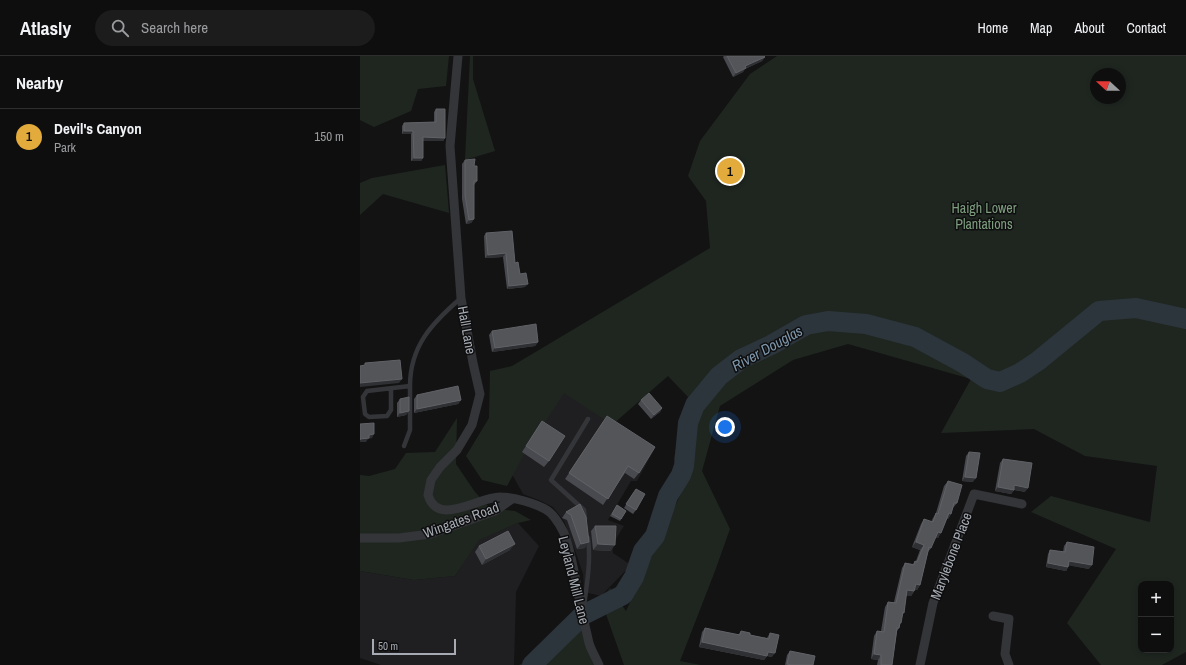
<!DOCTYPE html>
<meta charset="utf-8">
<style>
body{margin:0;font-family:"Archivo Narrow",sans-serif;background:#1c1c1d;color:#f1f3f6}
.controls{position:absolute;right:12px;bottom:12px;display:grid;overflow:hidden;border-radius:8px;box-shadow:0 2px 6px #0003}
.controls button{width:36px;height:36px;display:grid;place-items:center;padding:0;border:0;border-bottom:1px solid #2e2e2f;background:#0e0e0f;color:#f1f3f6;font:20px sans-serif}
.compass{position:absolute;left:730px;top:12px;width:36px;height:36px;border-radius:50%;background:#0e0e0f;box-shadow:0 2px 6px #0003;rotate:291deg}
.scale{position:absolute;left:12px;bottom:10px;width:84px;box-sizing:border-box;padding-left:4px;border:2px solid #a5aab3;border-top:0;font-size:11px;line-height:14px;white-space:nowrap;color:#a5aab3;-webkit-text-stroke:3px #0e0e0f;paint-order:stroke}
.you{position:absolute;left:365px;top:371px;width:14px;height:14px;margin:-10px;border:3px solid #fff;border-radius:50%;background:#1a73e8;box-shadow:0 0 0 6px #1a73e833}
.badge{display:grid;place-items:center;width:26px;height:26px;border-radius:50%;background:#e2ab3c;color:#111;font-size:13px;font-weight:700}
.pin{position:absolute;translate:-50% -50%;border:2px solid #fff;box-shadow:0 1px 4px #0006}
.list{margin:0;padding:0;list-style:none}
h2{display:flex;justify-content:space-between;align-items:center;height:52px;margin:0;padding:0 16px;font-size:17px}
h2 small{font-size:13px;font-weight:400;color:#9b9c9e}
.list li{display:grid;grid-template-columns:26px 1fr auto;gap:12px;align-items:center;box-sizing:border-box;height:56px;padding:0 16px;border-top:1px solid #2e2e2f}
.list b{display:block;font-size:15px;white-space:nowrap}
.list p{margin:0;font-size:13px;white-space:nowrap;color:#9b9c9e}
.list em{font-size:13px;font-style:normal;color:#9b9c9e}
.icon{flex:none;width:22px;height:22px;fill:none;stroke:currentColor;stroke-width:2;stroke-linecap:round;stroke-linejoin:round}
.map{position:relative;flex:none;width:826px;height:609px;overflow:hidden}
header{display:flex;align-items:center;gap:24px;box-sizing:border-box;height:56px;padding:0 20px;background:#0e0e0f;border-bottom:1px solid #2e2e2f}
header strong{font-size:19px}
nav{display:flex;gap:22px;margin-inline-start:auto;font-size:14px}
.search{width:280px;height:36px;background:#1c1c1d;display:flex;align-items:center;gap:10px;box-sizing:border-box;padding:0 14px;border-radius:22px;color:#9b9c9e;font-size:15px}
main{display:flex}
aside{flex:1;background:#0e0e0f}
.map>svg:first-child{display:block}
.built{fill:#1f1f21}
.green{fill:#1f2620;fill-rule:evenodd}
.lines{fill:none;stroke-linecap:round;stroke-linejoin:round}
.river{stroke:#2d353c;stroke-width:20}
.service{stroke:#343539;stroke-width:4.5}
.minor{stroke:#343539;stroke-width:9}
.wall{fill:#494a4f}
.shaded-wall{fill:#2f3033}
.building{fill:#535559;stroke:#606267}
.labels{text-anchor:middle;dominant-baseline:central;stroke-width:3;stroke-linejoin:round;paint-order:stroke}
.park-label{font-size:14px;fill:#7e9d7f;stroke:#0e0e0f}
.street-label{font-size:14px;fill:#a5aab3;stroke:#0e0e0f}
.water-label{font-size:15px;font-style:italic;fill:#7f97ac;stroke:#0e0e0f}
</style>
<header>
<strong>Atlasly</strong>
<div class="search"><svg class="icon" aria-label="search" viewBox="0 0 24 24"><circle cx="10" cy="10" r="6"/><path d="M15 15l6 6"/></svg>Search here</div>
<nav><a>Home</a><a>Map</a><a>About</a><a>Contact</a></nav>
</header>
<main>
<aside>
<h2>Nearby<small></small></h2>
<ul class="list">
<li><span class="badge">1</span><div><b>Devil's Canyon</b><p>Park</p></div><em>150 m</em></li>
</ul>
</aside>
<div class="map">
<svg width="826" height="609" viewBox="0 0 826 609">
<rect width="100%" height="100%" fill="#131314"/>
<path class="built" d="M179,308l44,41 40,28 3,-3 28,20 -17,31h-6l-23,39 16,6 -12,19 1,8 18,12 -30,31 -17,-4 -1,-18 -7,-21 -12,-32 -11,-14 -12,-6 -18,-7 -34,-61z
M158,467l21,23 -23,46 -2,73h-133l-21,-7v-87l54,9 41,-4 23,-36z"/>
<path class="green" d="M0,0h89l-3,30 -28,3 -7,22 -37,16 -14,-7z
M110,0h3v23l22,72 -30,9z
M417,0h409v596l-24,13h-61l-34,-42 49,-74 -85,-37 20,-16 99,26 7,-56 -72,-10 -51,-27 -93,4 30,-54 -123,-35 -55,16 -73,46 -18,65 28,58 -15,42 -35,90 21,4h-77l-23,-65 9,-12 16,23 58,-124 -10,-29 14,-61 -20,-21 -56,49 -48,-32 -42,65 -15,28 -25,-6 -16,-24 23,-38 1,-47 22,-5 198,-118 -4,-47 -18,-25 12,-35 50,-67zM736,18h24v24h-24zM781,528h30v66h-30z
M85,109l4,48 -66,-19 -23,21v-32l12,-5z
M97,362l-1,46 19,28 15,16 25,3 16,9 -13,3 -39,17 -24,36 -41,4 -54,-9v-96l9,1 26,-7 11,-16 29,-1z
M222,572l17,37h-80z"/>
<g class="lines">
<path class="river" d="M172,609l51,-50 40,-20 11,-18 9,-26 12,-15 13,-40 13,-21 3,-9 4,-43 7,-18 24,-29 22,-17 30,-14 35,-20 22,-4 38,3 49,13 48,26 24,16 13,3 20,-9 18,-12 61,-50 37,-3 50,11"/>
<path class="service" d="M31,333v21l-4,6 -18,1 -4,-3 -2,-17 4,-6 43,-5c0,-40 22,-63 51,-88
M44,390l6,-16v-44
M225,463l-1,-9 -33,-30 37,-61
M224,550c3,-22 7,-46 4,-68"/>
<path class="minor" d="M98,0l-8,90 11,152 12,65 7,31 -8,31 -15,25 -17,17 -9,13 -3,15c10,33 51,1 73,2 12,0 33,6 44,12 8,4 15,16 19,24 5,12 7,25 10,38 4,24 9,48 15,72 2,7 7,15 10,22
M0,482h39l31,-4 65,-23 17,-12
M633,560l16,3 -4,35 4,11
M560,609l13,-62 41,-109 48,10"/>
</g>
<path class="wall" d="M364,0h40l1,1 -3,4 -17,8 -2,3 -10,5 -10,-20z
M76,53l9,29 -2,3h-20v17l-2,3h-10v-27h-9v-8l2,-3 30,-1v-10z
M105,104l9,6 3,15 -3,4v34l-3,4 -5,1 -4,-25v-35z
M126,177l29,30 5,11 5,13 -18,2 -4,-32 -18,1 -1,-22z
M132,275l46,11 -3,4 -43,6 -3,-17z
M57,339l44,5 -3,4 -44,9v-14z
M40,343l9,12 -3,4 -9,2v-14z
M281,344l21,8 -2,4 -9,7 -13,-15z
M182,365l7,40 -5,6 -22,-15z
M243,366l36,51 -5,6 -9,-6 -22,32 -38,-26z
M609,396l4,30 -11,-1 4,-25z
M643,403l22,33 -11,-2 -3,4 -16,-3 5,-28z
M588,425l9,22 -4,5 -2,6 -3,5 -1,-1 -9,20 -3,-1 -4,11 -3,4 -8,33 -3,5h-2l-4,6 -5,-1 -2,18 -2,2 -3,13 -2,3 -5,34h-15l1,-5 -7,-1 3,-23 3,-5h4l4,-24 3,-5h6l8,-34 3,-5 8,1 2,-3h1l4,-11 -8,-3 9,-23 3,-5 7,3 2,-4 3,-5 8,-27z
M273,437l3,17 -3,4 -9,-6z
M220,448l5,44 -8,1 -10,-29 -5,-2 4,-6z
M257,449l9,6 -6,10 -10,-5z
M235,470l16,25 -18,-1 -2,-19z
M707,486l22,27 -20,-4 -3,6 -20,-4 2,-13 2,-4 13,2 1,-6z
M119,490l31,4 -28,15 -7,-13z
M345,572l33,7 3,-4 9,4 17,3 3,-5 2,24 -5,-1 -3,4 -65,-13 3,-15z
M430,595l23,14h-28l2,-10z"/>
<path class="shaded-wall" d="M405,1l-3,4 -17,8 -2,3 -10,5 3,-4 9,-7z
M44,75h9l-2,3h-9z
M63,81l22,1 -2,3h-22z
M54,102h9l-2,3h-10z
M114,163l-3,4 -5,1 3,-4z
M146,197l-3,4 -18,1 3,-3z
M168,228l-3,3 -18,2 2,-3z
M178,286l-3,4 -43,6 3,-4z
M42,323l-3,4 -39,4v-4z
M101,344l-3,4 -44,9 3,-4z
M302,352l-2,4 -9,7 3,-4z
M49,355l-3,4 -9,2 3,-4z
M14,378l-2,4 -4,1 -2,3h-6v-3l9,-4z
M605,421l11,1 -3,4 -11,-1z
M654,429l14,3 -3,4 -14,-3z
M638,431l16,3 -3,4 -16,-3z
M589,457l2,1 -3,5 -3,-1z
M578,476l3,1 -3,5 -4,-1z
M229,486l-4,6 -8,1 4,-5z
M556,486l8,3 -4,5 -8,-3z
M155,488l-5,6 -28,15 4,-6z
M238,488l17,1 -4,6 -18,-1z
M709,505l23,4 -3,4 -23,-4z
M688,507l20,4 -2,4 -20,-4z
M556,528l4,1 -3,5 -5,-1z
M547,534l7,1 -3,5 -7,-1z
M342,586l66,10 7,1 -3,4 -5,-1 -3,4 -65,-13z
M514,598l7,1 -3,5 -7,-1z"/>
<path class="building" d="M367,0h37l1,1 -20,9 1,2 -10,5z
M76,53h9v29l-22,-1v21h-9l-1,-27h-9v-8l32,-1z
M115,103l-1,7h3v15h-3v38l-5,1 -4,-25v-35z
M152,175l3,32 3,-1 2,12 6,-1 2,11 -19,2 -3,-33 -18,2 -2,-22z
M176,268l2,18 -43,6 -3,-17z
M40,304l2,19 -42,4v-17l5,-1v-2z
M98,330l3,14 -44,9v-14z
M289,337l13,15 -8,7 -13,-15z
M49,341v14l-9,2v-14z
M247,360l48,31 -16,26 -11,-7 -20,33 -39,-26z
M182,365l23,15 -16,25 -23,-15z
M14,367v11l-5,1v3l-9,1v1v-16z
M609,396l11,1 -4,25 -11,-1z
M643,403l29,4 -4,25 -14,-3v5l-16,-3z
M588,425l14,4 -5,18h-3l-3,11 -2,-1 -8,20 -3,-1 -7,16 -2,-1 -9,38 -4,-1 -2,7 -7,-1 -3,23 -1,-1 -2,11h-1l-1,5h-2l-5,37h-11v-10l-7,-1 3,-23 7,1 4,-30 8,1 9,-40 9,2 1,-4 2,1 7,-17 -8,-3 8,-23 9,3 3,-9 2,1z
M276,433l9,5 -9,16 -10,-6z
M220,448l6,13 3,25 -8,2 -10,-29 -5,-3z
M257,449l9,6 -5,8 -9,-5z
M235,470h21l-1,19 -17,-1z
M148,475l7,13 -29,15 -7,-13z
M707,486l27,5 -2,18 -23,-4 -1,6 -20,-4 2,-13 15,2z
M345,572l35,7 1,-4 9,2v2l19,4 1,-6 9,2 -4,18 -7,-1 -1,4 -65,-14z
M430,595l25,5 -2,9h-22l-4,-1z"/>
<g class="labels">
<g class="park-label">
<text x="624" y="152">Haigh Lower<tspan x="624" dy="16">Plantations</tspan></text>
</g>
<g class="street-label">
<text transform="translate(107 274) rotate(80)">Hall Lane</text>
<text transform="translate(101 464) rotate(-20)">Wingates Road</text>
<text transform="translate(591 500) rotate(-69)">Marylebone Place</text>
<text transform="translate(214 524) rotate(76)">Leyland Mill Lane</text>
</g>
<g class="water-label">
<text transform="translate(407 292) rotate(-29)">River Douglas</text>
</g>
</g>
</svg>
<div class="controls">
<button>+</button>
<button>−</button>
</div>
<svg class="compass" viewBox="-18 -18 36 36"><path d="M0-13l5 13h-10z" fill="#e53935"/><path d="M0 13l5-13h-10z" fill="#9b9c9e"/></svg>
<div class="scale">50 m</div>
<div class="you"></div>
<div class="pin badge" style="left:370px;top:115px">1</div>
</div>
</main>
